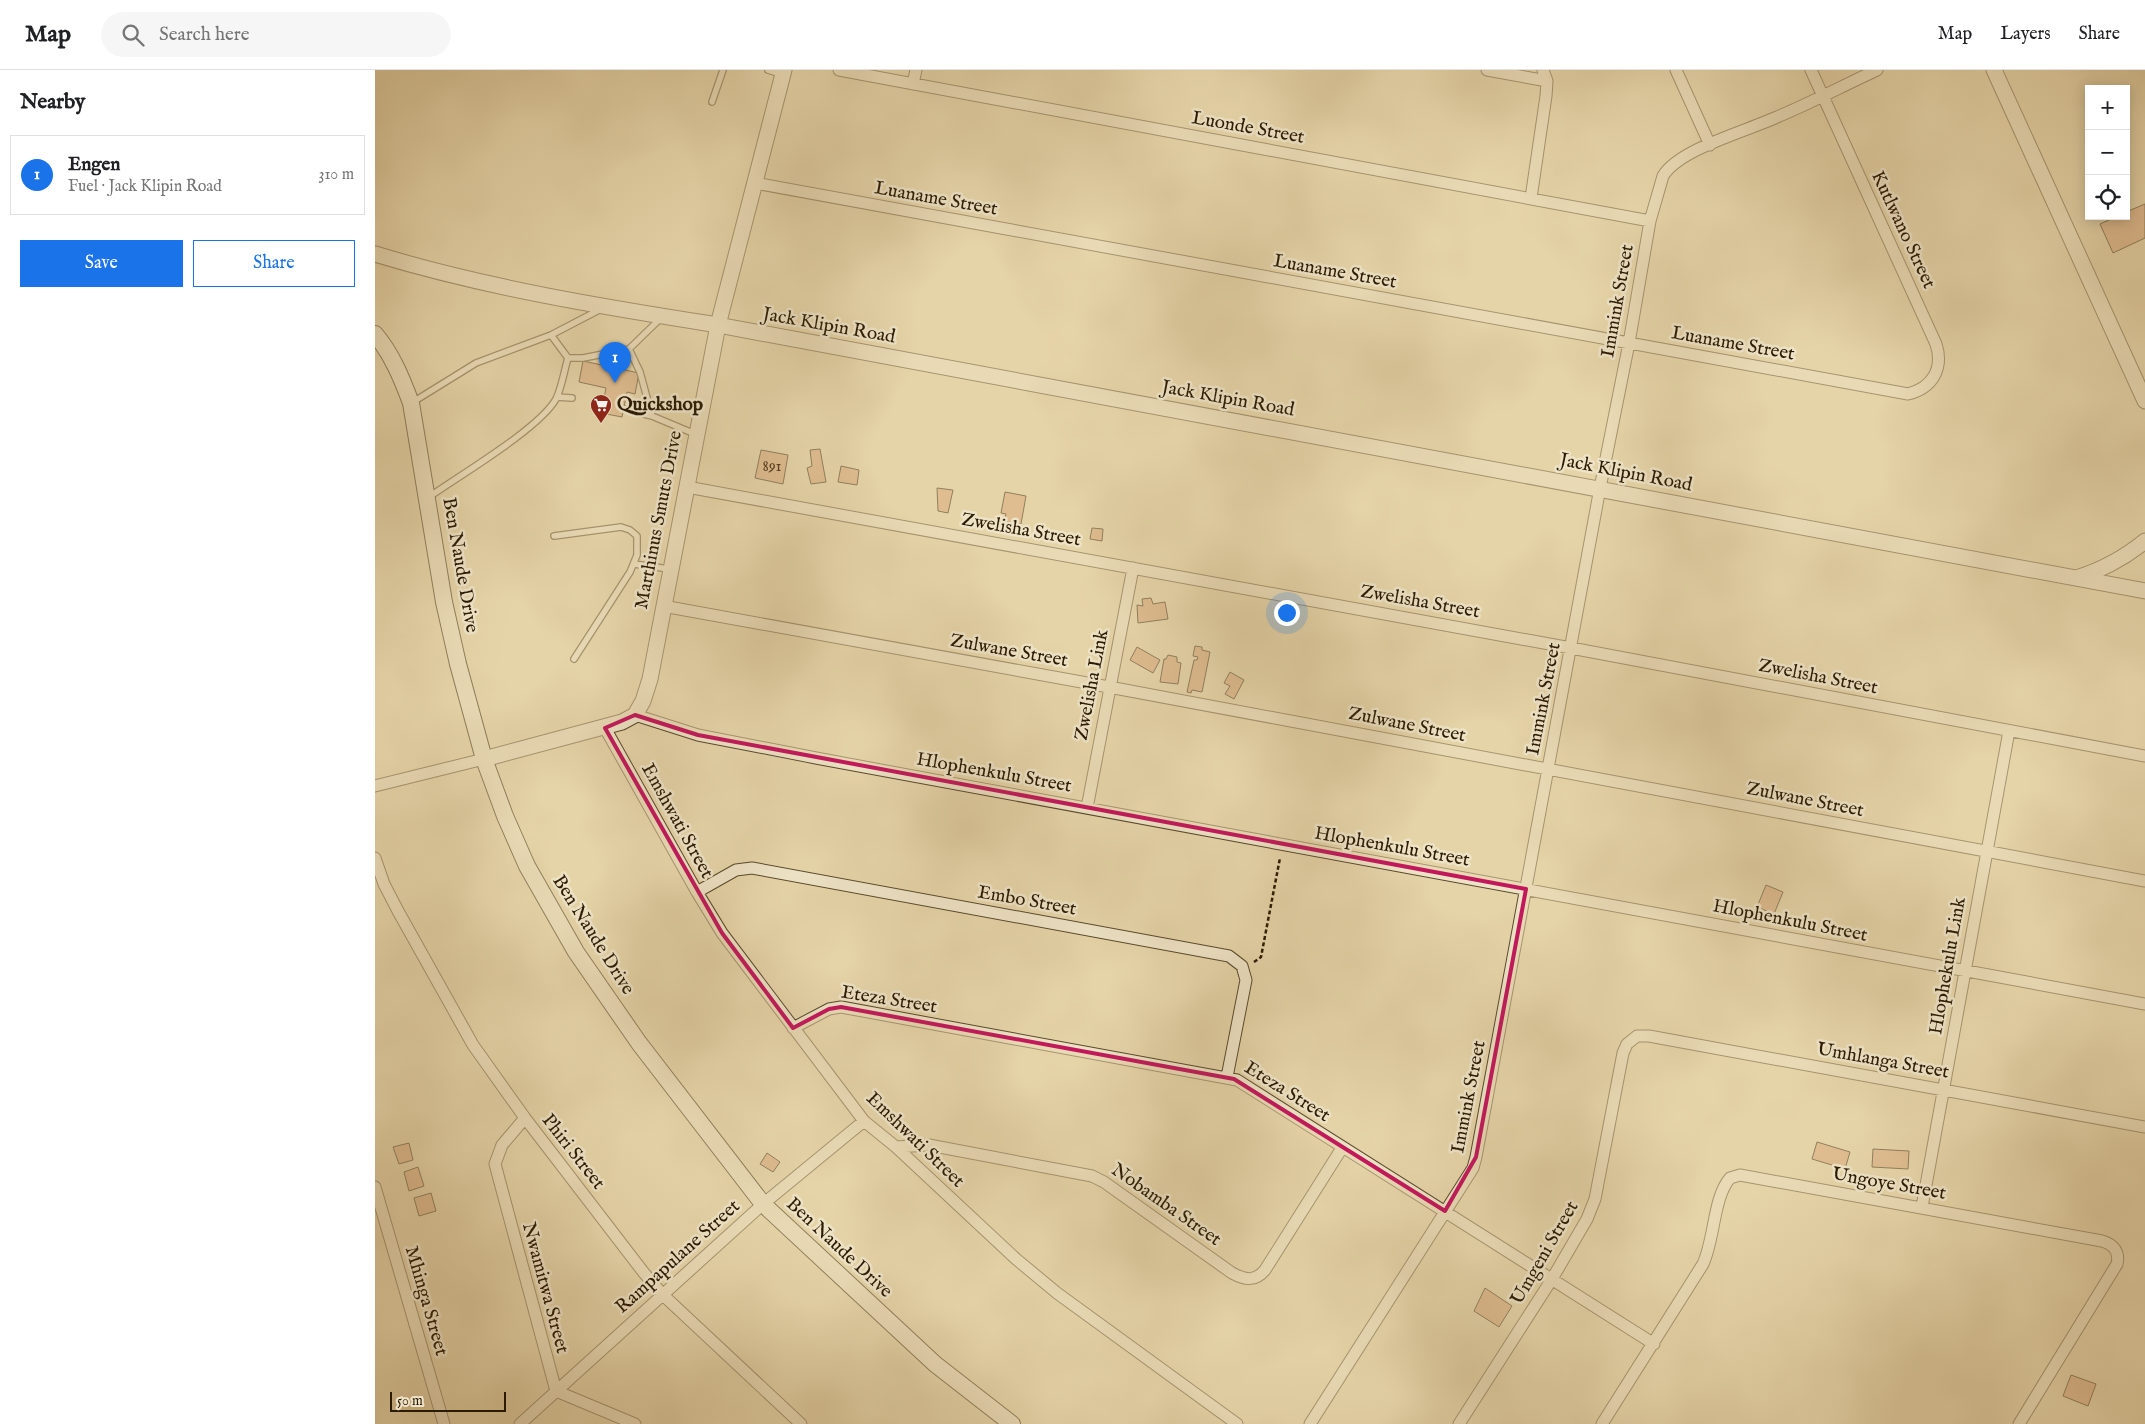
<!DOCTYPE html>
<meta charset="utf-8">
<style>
body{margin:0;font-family:"IM FELL English",serif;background:#f6f6f6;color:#202124}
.controls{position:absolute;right:15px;top:15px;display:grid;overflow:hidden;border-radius:0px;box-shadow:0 2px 12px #0003}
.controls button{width:45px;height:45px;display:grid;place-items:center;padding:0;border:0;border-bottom:1px solid #e0e0e0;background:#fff;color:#202124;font:25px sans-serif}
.scale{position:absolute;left:15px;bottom:12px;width:116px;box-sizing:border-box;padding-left:5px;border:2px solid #2b1b03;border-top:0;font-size:14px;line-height:18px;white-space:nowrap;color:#2b1b03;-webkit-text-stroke:4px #eee3c6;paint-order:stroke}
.you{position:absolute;left:911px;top:542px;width:18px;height:18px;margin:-12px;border:4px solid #fff;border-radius:50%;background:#1a73e8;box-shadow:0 0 0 8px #1a73e833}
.badge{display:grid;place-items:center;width:32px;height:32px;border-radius:50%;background:#1a73e8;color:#fff;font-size:16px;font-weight:700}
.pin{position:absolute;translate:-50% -41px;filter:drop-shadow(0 1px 2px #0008)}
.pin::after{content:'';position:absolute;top:26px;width:18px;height:15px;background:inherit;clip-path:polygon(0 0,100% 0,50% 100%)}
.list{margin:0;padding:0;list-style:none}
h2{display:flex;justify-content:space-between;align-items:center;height:65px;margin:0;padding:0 20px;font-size:21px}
h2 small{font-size:16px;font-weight:400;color:#757577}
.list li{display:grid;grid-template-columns:32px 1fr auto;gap:15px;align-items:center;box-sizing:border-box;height:80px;margin:0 10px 10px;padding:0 10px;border:1px solid #e0e0e0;border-radius:0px}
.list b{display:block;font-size:19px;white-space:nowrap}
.list p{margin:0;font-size:16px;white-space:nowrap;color:#757577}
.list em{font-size:16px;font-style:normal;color:#757577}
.actions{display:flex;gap:10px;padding:15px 20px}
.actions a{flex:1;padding:11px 0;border:1px solid #1a73e8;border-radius:0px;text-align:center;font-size:18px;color:#1a73e8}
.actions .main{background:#1a73e8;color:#fff}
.icon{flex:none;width:28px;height:28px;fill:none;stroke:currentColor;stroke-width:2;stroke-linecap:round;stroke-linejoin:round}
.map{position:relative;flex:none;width:1770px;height:1354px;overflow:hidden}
header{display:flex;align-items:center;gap:30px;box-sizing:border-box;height:70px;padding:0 25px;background:#fff;border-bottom:1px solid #e0e0e0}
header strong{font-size:24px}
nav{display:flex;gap:28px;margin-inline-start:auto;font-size:18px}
.search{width:350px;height:45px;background:#f6f6f6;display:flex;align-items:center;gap:12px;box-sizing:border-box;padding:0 18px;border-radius:28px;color:#757577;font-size:19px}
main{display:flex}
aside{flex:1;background:#fff}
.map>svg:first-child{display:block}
.building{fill:#d7a277;stroke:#2b1b03}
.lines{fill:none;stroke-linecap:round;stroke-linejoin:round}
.service-casing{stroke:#5a492c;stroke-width:8}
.minor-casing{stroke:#5a492c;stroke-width:13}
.tertiary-casing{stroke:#5a492c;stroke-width:17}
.secondary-casing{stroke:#2b1b03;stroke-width:18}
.path{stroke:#2b1b03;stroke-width:2.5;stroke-dasharray:4 2.5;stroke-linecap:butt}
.service{stroke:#eee3c6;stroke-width:5.5}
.minor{stroke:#eee3c6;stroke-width:11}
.tertiary{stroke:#eee3c6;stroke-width:15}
.secondary{stroke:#eee3c6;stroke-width:16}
.marked{fill:none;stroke:#c2185b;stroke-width:4;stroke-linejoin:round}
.labels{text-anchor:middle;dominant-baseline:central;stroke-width:5;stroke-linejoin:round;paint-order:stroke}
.number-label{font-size:16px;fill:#563d20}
.street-label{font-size:19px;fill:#2b1b03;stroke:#eee3c6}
.poi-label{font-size:19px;font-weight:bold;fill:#2b1b03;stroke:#eee3c6;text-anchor:start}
</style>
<header>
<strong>Map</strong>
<div class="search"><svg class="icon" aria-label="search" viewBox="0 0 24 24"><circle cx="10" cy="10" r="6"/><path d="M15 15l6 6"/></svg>Search here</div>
<nav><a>Map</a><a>Layers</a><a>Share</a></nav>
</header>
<main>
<aside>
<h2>Nearby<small></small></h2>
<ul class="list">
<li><span class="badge">1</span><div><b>Engen</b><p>Fuel · Jack Klipin Road</p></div><em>310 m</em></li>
</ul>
<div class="actions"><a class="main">Save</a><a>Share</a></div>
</aside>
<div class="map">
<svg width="1770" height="1354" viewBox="0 0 1770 1354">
<rect width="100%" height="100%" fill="#e5d4a8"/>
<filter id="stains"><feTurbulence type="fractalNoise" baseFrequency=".004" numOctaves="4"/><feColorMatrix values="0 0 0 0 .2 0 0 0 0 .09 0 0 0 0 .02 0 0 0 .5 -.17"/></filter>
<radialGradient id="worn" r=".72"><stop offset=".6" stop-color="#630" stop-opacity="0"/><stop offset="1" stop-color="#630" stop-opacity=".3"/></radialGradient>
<path class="building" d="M1770,134v34l-32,15 -13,-29 18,-8h8v-4z
M208,291l56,12 -4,21 -8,-2 -5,25 -21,-4 5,-25 -27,-6z
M445,379l6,33 -15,2 -4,-16 5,-2 -2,-16z
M386,380l27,5 -5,29 -28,-6z
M466,396l18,4 -2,15 -19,-3z
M562,418l16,2 -5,23 -10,-2z
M630,422l21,4 -5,28 -17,-3 2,-7 -5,-1z
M717,458l11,1 -1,12 -12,-2z
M776,528l2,6 12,-2 3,17 -30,4 -1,-18 6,1 -1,-7z
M820,576l7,1v3l8,2 -8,40 -10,-2 -1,3 -4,-1 7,-32h3l1,-3 -5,-1z
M762,577l23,13 -7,13 -23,-13z
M793,585l9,2v5l4,1 -3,21 -18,-2 4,-23h2z
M855,602l14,8 -10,19 -9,-5 5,-8 -6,-3z
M1391,815l17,7 -9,22 -17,-7z
M1442,1072l33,10 -5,17 -33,-10z
M34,1073l4,17 -14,4 -6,-17z
M1498,1079l36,2 -1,18 -36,-2z
M392,1083l13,9 -7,10 -13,-8z
M43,1097l6,19 -15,5 -5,-19z
M56,1123l5,18 -17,5 -5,-18z
M1110,1218l27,18 -13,21 -25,-16z
M1696,1305l25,9 -8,22 -25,-10z"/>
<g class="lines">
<g class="service-casing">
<path id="service" d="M393,0l13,4
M337,32l11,-32
M176,265l17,23
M254,279l11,23 12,44 43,18
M182,327l15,1
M38,332l63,-39 75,-28 50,-26
M249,339l28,7
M54,427c31,-22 110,-68 127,-98 6,-12 8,-28 12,-41h15l46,-9 32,-31
M179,466l67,-9 9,3 7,6v19l-7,17 -56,87
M259,494l35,5"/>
</g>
<g class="minor-casing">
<path id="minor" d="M464,0l811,151
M1112,0l60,11
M1301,0l34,75
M538,14l3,-14
M380,113l1153,211c24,-6 36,-25 28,-50l-125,-274
M1156,128l15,-102 1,-15 -4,-11
M312,417l884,161 574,108
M288,536l446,81 1036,194
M260,645l63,20 118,23 1329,246
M230,658l92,164 25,41 142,188 32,26 120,112 41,34 180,131
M0,716l109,-27
M712,738l46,-240
M0,788l9,26 14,27 75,134 52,73 119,155 19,22 138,129
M322,822l39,-22 16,-2 477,88 13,10 4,14 -19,97
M418,958l36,-19 12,-2 396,73 417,264
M150,1048l-23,27 -7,19 61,227 79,33
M521,1077l33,-2 163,31 12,6 128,91c13,7 23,9 33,-3l77,-122
M0,1117l69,237
M1547,1137l87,-476
M145,1354l243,-220 101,-83
M935,1354l163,-256 3,-11 124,-669 29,-145 21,-122 13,-45c16,-27 84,-45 114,-59 34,-14 67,-32 100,-47
M1084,1354l93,-145 35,-60 8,-20 28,-146 4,-9 10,-8h12l496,91
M1227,1354l101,-160c12,-26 10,-66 27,-86l10,-3 362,66c11,3 18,11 15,23l-98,160"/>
</g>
<g class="tertiary-casing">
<path id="tertiary" d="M1619,0l151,331
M0,184c112,34 228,53 343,71l1427,266
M1701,508c26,-8 47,-19 69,-37
M109,689l138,-37 13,-7 8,-14 7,-22 68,-354 66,-255"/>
</g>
<g class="secondary-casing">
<path id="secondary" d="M0,264c17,20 27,45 36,69l33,199 14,62 26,95 21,57 22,50 49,86 63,91 124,161 172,160 77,60"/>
</g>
<path class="path" d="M879,892l7,-5 19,-99"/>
<use href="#service" class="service"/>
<use href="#minor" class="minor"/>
<use href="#tertiary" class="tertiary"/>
<use href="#secondary" class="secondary"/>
</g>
<path d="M0 0H1770V1354H0ZM260,645l63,20 828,154 -50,268 -31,54 -211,-132 -393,-72 -12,2 -36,19 -71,-95 -117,-205z" fill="#e5d4a8" fill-opacity=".55" fill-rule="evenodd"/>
<path class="marked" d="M260,645l63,20 828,154 -50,268 -31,54 -211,-132 -393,-72 -12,2 -36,19 -71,-95 -117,-205z"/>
<defs>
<g id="supermarket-pin" transform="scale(1.125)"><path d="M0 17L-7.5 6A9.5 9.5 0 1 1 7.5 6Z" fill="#8f2418" stroke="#eee3c6"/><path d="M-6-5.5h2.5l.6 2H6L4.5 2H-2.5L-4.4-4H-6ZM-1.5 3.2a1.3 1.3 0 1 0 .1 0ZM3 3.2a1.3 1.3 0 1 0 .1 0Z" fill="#fff"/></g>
</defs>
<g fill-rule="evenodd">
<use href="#supermarket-pin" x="226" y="335"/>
</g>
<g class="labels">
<g class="number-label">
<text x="397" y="397">891</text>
</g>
<g class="street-label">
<text transform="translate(873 58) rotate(10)">Luonde Street</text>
<text transform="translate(561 129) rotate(10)">Luaname Street</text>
<text transform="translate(1528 160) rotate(65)">Kutlwano Street</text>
<text transform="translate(960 202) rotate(10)">Luaname Street</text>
<text transform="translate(1243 231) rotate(-80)">Immink Street</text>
<text transform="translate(454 256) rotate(10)">Jack Klipin Road</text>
<text transform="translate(1358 274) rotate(10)">Luaname Street</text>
<text transform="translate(853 329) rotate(10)">Jack Klipin Road</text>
<text transform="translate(1251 403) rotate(11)">Jack Klipin Road</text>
<text transform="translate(284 450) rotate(-79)">Marthinus Smuts Drive</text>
<text transform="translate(646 460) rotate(10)">Zwelisha Street</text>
<text transform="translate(85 495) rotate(80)">Ben Naude Drive</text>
<text transform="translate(1045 532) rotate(10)">Zwelisha Street</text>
<text transform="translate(634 581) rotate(10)">Zulwane Street</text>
<text transform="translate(1443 607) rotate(11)">Zwelisha Street</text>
<text transform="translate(717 615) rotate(-79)">Zwelisha Link</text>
<text transform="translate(1169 629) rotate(-79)">Immink Street</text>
<text transform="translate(1032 655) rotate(11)">Zulwane Street</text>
<text transform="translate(619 703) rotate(10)">Hlophenkulu Street</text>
<text transform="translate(1430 730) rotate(11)">Zulwane Street</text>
<text transform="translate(302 751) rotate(61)">Emshwati Street</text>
<text transform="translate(1017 777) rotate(10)">Hlophenkulu Street</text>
<text transform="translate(652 831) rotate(10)">Embo Street</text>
<text transform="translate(1415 851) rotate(11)">Hlophenkulu Street</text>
<text transform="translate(218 865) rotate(58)">Ben Naude Drive</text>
<text transform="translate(1573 896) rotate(-80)">Hlophekulu Link</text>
<text transform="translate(514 930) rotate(9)">Eteza Street</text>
<text transform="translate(1508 991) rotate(10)">Umhlanga Street</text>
<text transform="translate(912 1022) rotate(32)">Eteza Street</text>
<text transform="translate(1094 1027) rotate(-79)">Immink Street</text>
<text transform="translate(540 1070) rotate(44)">Emshwati Street</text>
<text transform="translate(198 1082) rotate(52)">Phiri Street</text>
<text transform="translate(1514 1114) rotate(10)">Ungoye Street</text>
<text transform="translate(791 1135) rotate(35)">Nobamba Street</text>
<text transform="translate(464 1178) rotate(43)">Ben Naude Drive</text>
<text transform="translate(1170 1183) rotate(-60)">Umgeni Street</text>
<text transform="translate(303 1187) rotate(-42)">Rampapulane Street</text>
<text transform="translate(170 1218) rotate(75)">Nwamitwa Street</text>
<text transform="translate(51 1231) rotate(74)">Mhinga Street</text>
</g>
<g class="poi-label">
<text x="242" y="335">Quickshop</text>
</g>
</g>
<rect width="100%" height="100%" filter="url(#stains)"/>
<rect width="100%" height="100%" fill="url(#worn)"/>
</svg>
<div class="controls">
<button>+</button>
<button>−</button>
<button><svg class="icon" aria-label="locate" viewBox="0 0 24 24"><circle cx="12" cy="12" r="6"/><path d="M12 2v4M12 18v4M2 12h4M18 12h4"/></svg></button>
</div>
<div class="scale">50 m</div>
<div class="you"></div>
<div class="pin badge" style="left:240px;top:313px">1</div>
</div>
</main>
